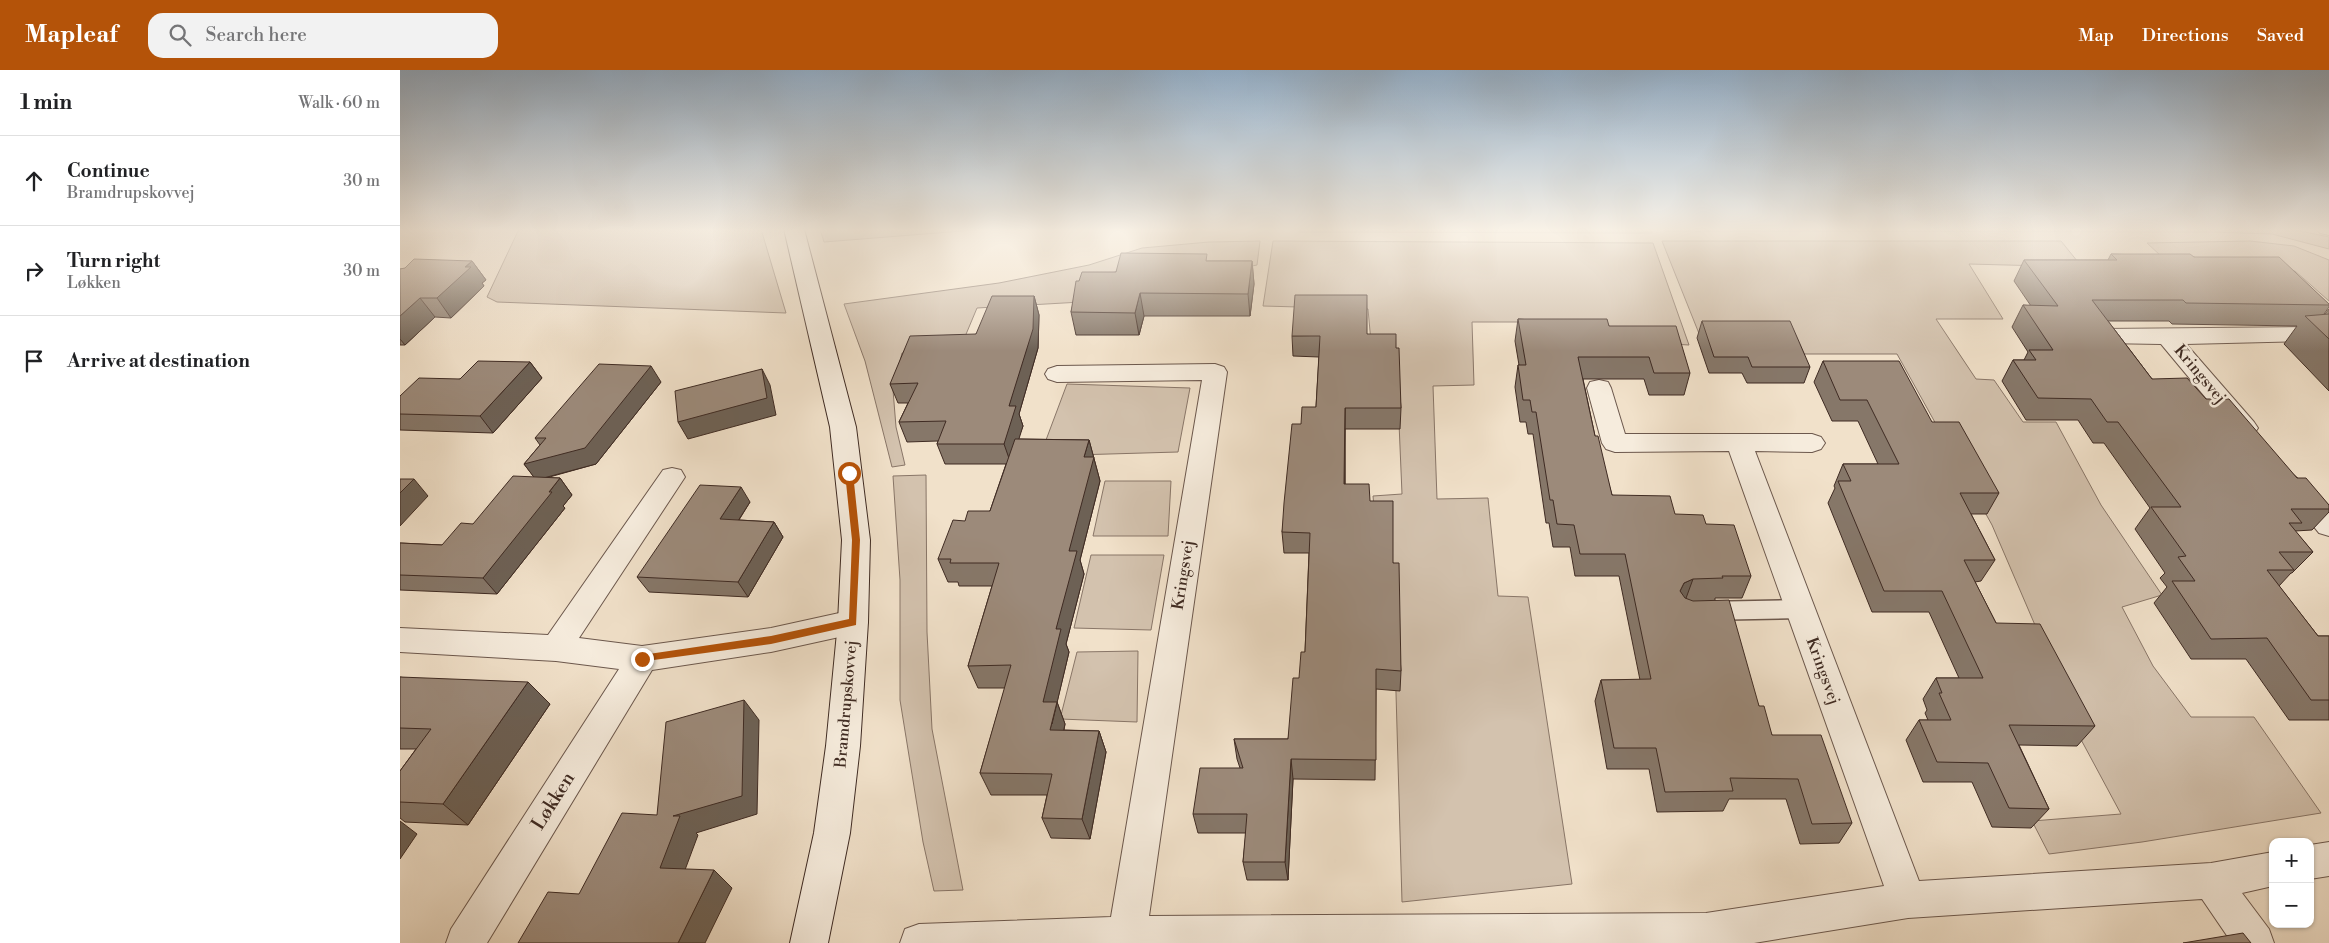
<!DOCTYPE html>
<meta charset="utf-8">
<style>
body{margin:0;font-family:"Libre Bodoni",serif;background:#f2f2f2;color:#202124}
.controls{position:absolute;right:15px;bottom:15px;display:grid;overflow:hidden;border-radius:10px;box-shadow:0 1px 4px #0004}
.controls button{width:45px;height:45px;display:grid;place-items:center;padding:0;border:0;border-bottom:1px solid #e0e0e0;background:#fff;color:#202124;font:25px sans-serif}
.stop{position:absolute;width:15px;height:15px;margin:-11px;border:4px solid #b45309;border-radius:50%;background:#fff}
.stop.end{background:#b45309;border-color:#fff;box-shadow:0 1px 5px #0008}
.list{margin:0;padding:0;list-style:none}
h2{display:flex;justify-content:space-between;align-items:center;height:65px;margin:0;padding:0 20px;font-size:21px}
h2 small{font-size:16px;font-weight:400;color:#757577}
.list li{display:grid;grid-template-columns:32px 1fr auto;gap:15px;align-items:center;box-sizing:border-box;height:90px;padding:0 20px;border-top:1px solid #e0e0e0}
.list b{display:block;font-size:19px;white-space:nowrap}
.list p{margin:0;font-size:16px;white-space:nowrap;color:#757577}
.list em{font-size:16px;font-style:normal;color:#757577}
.icon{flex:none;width:28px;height:28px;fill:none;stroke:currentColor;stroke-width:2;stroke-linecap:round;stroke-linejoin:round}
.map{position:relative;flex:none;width:1929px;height:873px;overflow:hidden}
header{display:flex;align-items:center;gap:30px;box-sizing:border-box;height:70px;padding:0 25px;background:#b45309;color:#fff}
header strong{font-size:24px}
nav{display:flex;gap:28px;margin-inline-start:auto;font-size:18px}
.search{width:350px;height:45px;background:#f2f2f2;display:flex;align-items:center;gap:12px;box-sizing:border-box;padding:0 18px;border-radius:15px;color:#757577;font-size:19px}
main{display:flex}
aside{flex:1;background:#fff}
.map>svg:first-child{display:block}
.green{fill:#d3c2ae;stroke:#897668}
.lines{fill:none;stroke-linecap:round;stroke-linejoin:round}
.lane-casing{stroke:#6c584d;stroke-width:3}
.street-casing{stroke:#6c584d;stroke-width:2}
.secondary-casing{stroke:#3f2b23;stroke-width:2}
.lane{fill:#f6ecdd;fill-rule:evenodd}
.street{fill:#f6ecdd;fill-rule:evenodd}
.secondary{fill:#f6ecdd;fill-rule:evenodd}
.wall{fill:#867769;stroke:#3f2b23}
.shaded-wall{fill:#6d6155;stroke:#3f2b23}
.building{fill:#9c8a7a;stroke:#3f2b23}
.route{fill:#b45309}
.labels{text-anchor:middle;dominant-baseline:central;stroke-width:5;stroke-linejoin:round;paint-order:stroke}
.street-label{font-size:16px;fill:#3f2b23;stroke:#f6ecdd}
.near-street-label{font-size:19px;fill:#3f2b23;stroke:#f6ecdd}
</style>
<header>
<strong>Mapleaf</strong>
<div class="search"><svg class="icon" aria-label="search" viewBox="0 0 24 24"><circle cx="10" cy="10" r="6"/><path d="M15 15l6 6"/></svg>Search here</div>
<nav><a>Map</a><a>Directions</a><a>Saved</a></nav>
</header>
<main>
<aside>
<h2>1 min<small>Walk · 60 m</small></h2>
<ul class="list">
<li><svg class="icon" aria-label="ahead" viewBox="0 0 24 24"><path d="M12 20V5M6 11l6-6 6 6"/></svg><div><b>Continue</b><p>Bramdrupskovvej</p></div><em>30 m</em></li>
<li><svg class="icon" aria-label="right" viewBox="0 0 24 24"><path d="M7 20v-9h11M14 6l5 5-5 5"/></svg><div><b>Turn right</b><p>Løkken</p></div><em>30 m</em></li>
<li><svg class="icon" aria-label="arrive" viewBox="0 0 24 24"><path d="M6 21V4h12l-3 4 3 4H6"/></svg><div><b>Arrive at destination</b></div></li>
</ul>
</aside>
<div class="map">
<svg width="1929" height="873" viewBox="0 0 1929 873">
<rect width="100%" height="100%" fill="#f1e1ca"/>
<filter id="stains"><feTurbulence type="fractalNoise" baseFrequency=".004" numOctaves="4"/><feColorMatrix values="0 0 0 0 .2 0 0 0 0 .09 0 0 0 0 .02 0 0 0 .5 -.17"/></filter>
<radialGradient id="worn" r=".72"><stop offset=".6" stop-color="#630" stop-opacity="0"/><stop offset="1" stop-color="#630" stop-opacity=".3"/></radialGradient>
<path class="green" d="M119,159h242l25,84 -289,-11 -10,-5z
M420,159h167l-163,13z
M900,159h351l1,4 -353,-1z
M1264,159h627l38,8v12l-57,-15 -61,-2 -546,-1z
M860,171l-3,24 -176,37 -104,6 -18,43 -57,2 -9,37 3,37 9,38 -13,2 -27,-106 -21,-57 155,-21 90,-18 53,-17 67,-6z
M873,171l380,2 36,102 -124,-7 -4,-16h-89l2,63 -41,1 4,113 51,-1 10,98 30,1 44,287 -170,18 -11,-383h-16l-2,-23 29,-2 -6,-142 -24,1 -4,-44 -105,-3z
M1262,171h399l21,26 -113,-3 34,55h-67l40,60 18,1 29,42h33l45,83 61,90 -40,12 31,59 38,51h63l67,96 -179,29 -93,12 -17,-33 89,-7 -72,-134 4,-13 -61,-142 -95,-171h-100l-97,-18z
M1850,171l44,5 35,14v41l-34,-30 -121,-3 -27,-25z
M667,314l123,4 -12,64 -138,4z
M526,405l1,157 5,97 31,161 -29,1 -11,-49 -23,-142v-120l-7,-104z
M705,411h66l-3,55h-75z
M691,485h73l-13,75 -77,-2z
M738,581l-1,71 -77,-3 17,-67z"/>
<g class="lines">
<g class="lane-casing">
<path id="lane" d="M1400,530l8,3 4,6 -4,6 -8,3 -97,2 -8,-3 -4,-6 4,-6 8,-3z"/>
</g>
<g class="street-casing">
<path id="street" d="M1917,159h12v6l-9,-2z
M1910,257l8,2 4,5 -4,5 -8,2 -124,3 68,78 4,6 -4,6 -9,3 -9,-3 -75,-90 -58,-1 -8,-2 -4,-5 4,-5 8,-2z
M815,294l9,3 3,5 -78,544 557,-3 178,-27 -155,-435 -114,1 -9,-3 -4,-6 -15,-55 3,-6 9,-2 9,2 3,6 14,46h187l9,3 4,6 -4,6 -9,3 -57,-1 164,430 292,-18 62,-11v34l-31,7 27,36 5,14h-42l-30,-44 -294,19 -154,25h-854l5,-14 14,-5 192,-7 91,-537 -145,2 -9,-3 -3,-5 3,-5 9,-3z
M272,398l9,2 4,7 -106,161 63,8 129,-18 82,-18 11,3 4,9 -4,9 -11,3 -82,18 -119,18 -165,273h-41l5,-14 168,-260 -63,-8 -156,-9v-24l148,7 115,-165z
M1899,411l10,3 20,23v29l-10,-3 -34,-42 4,-7z
M1929,772v34l-19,3v-34z"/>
</g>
<g class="secondary-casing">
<path id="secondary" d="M384,159h20l52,198 14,113 -2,82 -8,124 -10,87 -22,110h-38l24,-110 12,-87 12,-124 4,-82 -12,-113z"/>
</g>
<use href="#lane" class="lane"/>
<use href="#street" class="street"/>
<use href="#secondary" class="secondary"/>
</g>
<path class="wall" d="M1711,184l83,3 135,47v3l-5,7h1l4,-5v82l-45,-47 13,-18 -125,-2 -3,-3h-61l44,58 54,20 123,106v7l-17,18 -17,1 18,21 -21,21h-1l-12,13 39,50h11v84h-40l-43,-61h-55l-37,-56 13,-16 -7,-9 5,-5 -30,-44 15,-21 -46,-65h-11l-15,-23h-52l-24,-39 11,-21h11l4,-8 -16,-25 11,-22 8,1 -17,-25 10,-21h84z
M72,191l14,19 -4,3 2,3 -33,32 -16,-1 -30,28h-5v-76z
M808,191h44l2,23 -4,32h-106l-5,19h-63l-5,-23 8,-31 37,-9z
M634,226l5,19 -1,33 -19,66 4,12 -5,13 71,1 11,41 -20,79 4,14 -18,70 3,8 -12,50 8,22 -1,6 35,1 7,21 -16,87 -39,-1 -9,-20 5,-23h-56l-11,-22 25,-85h-27l-10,-22 24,-80h-33l-1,-4h-10l-10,-23 27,-38 25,-10 16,-47h-61l-8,-20 1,-3 -31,1 -8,-20 9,-19h-10l-8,-19 86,-50z
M1118,249l91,7 81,47 -6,22h-35l-5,-16h-61l12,57 17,59 94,29 45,52 -9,22h-27v2l44,106 13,29 80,88 -13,20 -39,1 -14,-45h-57l-6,12 -66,1 -8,-43h-42l-12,-68 6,-21h39l-21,-104h-44l-5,-29h-17l-4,-24h-3l-13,-89h-5l-2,-12h-6l-5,-35 3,-22h1l-4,-24z
M1302,251l108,46 -6,16h-57l-5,-10h-33l-12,-35z
M967,264l29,14 5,60 -1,21h-55v55l25,17 23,62 8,108 -1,20 -24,-2 -1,91 -82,-1 -5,101h-41l-4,-18 3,-29h-48l-5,-19 47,-46 -3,-9 -3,-20h54l17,-87 4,-99h-25l-2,-21 19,-108 15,-17 3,-50 -26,-1 -1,-20z
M1423,291l109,61 67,71 -12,21h-16l24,46 -14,21 -6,1 21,41 99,103 -18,20 -58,-1 30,64 -18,19 -39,-1 -20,-45h-49l-17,-42 13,-20h9l-3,-7 2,-3 -4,-11 13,-21h23l-30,-66h-57l-44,-109 7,-15 -1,-2 9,-22h35l-20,-43h-26l-18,-39z
M130,292l12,16 -49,55 -93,-3v-34l60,-17z
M261,312l-65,82 -50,14h14l12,17 -9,11 2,2 -68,86 -97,-4v-47l42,2 31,-21 61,-47 -10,-13 16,-19 -5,-7z
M350,432l-11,18 35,2 9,15 -35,60 -99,-5 -12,-15z
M0,607l150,27 -82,121 -63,-3 -5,-4v-47l16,-22h-16z"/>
<path class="shaded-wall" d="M72,191l14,19 -4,3 2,3 -33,32 -14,-20z
M852,191l2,23 -4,32 -2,-22z
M740,223l4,23 -5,19 -4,-22z
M634,226l5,19 -1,33 -19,66 4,12 -12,38 -7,-20 5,-38z
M20,228l15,19 -30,28 -5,-6v-23z
M130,292l12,16 -49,55 -13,-17z
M251,296l10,16 -65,82 -60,16 -12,-16z
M362,299l8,16 6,30 -88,24 -10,-17z
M945,338v97l-1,-21z
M689,370l11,41 -20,79 4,14 -18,70 3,8 -17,72 -9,-22 13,-73 28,-172z
M160,408l12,17 -9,11 2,2 -68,86 -14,-16z
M14,409l14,17 -28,30v-33z
M341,417l9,15 -21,33 -9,-16z
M374,452l9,15 -35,60 -10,-15z
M1293,509l-8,22 -5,-10 4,-8z
M128,612l22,22 -82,121 -25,-21z
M344,630l15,20 -2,94 -61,19 2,2 -19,51 -19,-18 13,-52z
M657,632l8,22 -6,28 -9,-22z
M699,661l7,21 -16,87 -8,-20z
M891,689l2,20 -5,101 -3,-18z
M0,751l17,13 -17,25z
M314,800l18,18 -27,55h-27z"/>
<path class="building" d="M721,183l86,1 -1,7h46l-4,33 -108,-1 -5,20 -64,-1 5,-31h3l3,-9h34z
M1711,184h79l4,3h85l50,47v1l-143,-2 -3,-3h-91l60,79 35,-1 19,21h23l68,79h9l23,27v4h-38l11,14h-13l24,29h-34l15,18h-27l51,66h11v64h-18l-44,-62 -56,1 -39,-58h23l-17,-24 8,-1 -35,-49h30l-63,-85h-11l-16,-23 -53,-1 -25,-38h23l-7,-10h24l-30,-45 35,1 -34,-46h93z
M14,189l58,2 -7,6h6l-34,31h-17l-20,18v-47l5,-1z
M895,225h72v39h29v14h3l2,60h-56l-1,76h25l1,17h23v62h6l2,108 -25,-2v91l-85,-1 -6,103h-42l4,-48h-54l7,-46h43l-9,-29h54l5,-61h6l2,-26h4l5,-119 -28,-1 2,-29 8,-79h9l1,-17h14l4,-71h-28z
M592,226h42l-1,33 -24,77h7l-12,38h-67l9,-23 -47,1 19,-39 -28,1 20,-48 66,-2z
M1929,244v25l-24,-23z
M1118,249h89l2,7h67l14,47h-36l-5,-16h-71l17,79h3l14,59 58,1 5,18 28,1 3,9 28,1 17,51h-29l1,2 -30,1 -9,4 -4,8 5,7 8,3 36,-1 30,106h5l8,29h49l31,88 -40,1 -14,-45 -68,-1 3,13 -68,1 -9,-44h-42l-13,-68 50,-1 -26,-125h-45l-6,-29 -17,-1 -4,-24h-3l-14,-88h-4l-2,-12h-7l-5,-35h8z
M1302,251h88l20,46h-58l-4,-10h-34z
M78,291l52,1 -50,54 -80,-2v-18l19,-18 41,1z
M1423,291h76l33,61h27l40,71h-39l35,67h-31l32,63 44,1 55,102 -86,-1 40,84 -40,-1 -21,-45 -51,-1 -18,-42h32l-12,-27h3l-6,-15h47l-41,-87h-58l-46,-110h13l-8,-17h56l-32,-64h-27z
M199,294l52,2 -66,82 -61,16 22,-26h-11z
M362,299l5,29 -89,24 -3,-31z
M615,369l74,1 -5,17h10l-25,94h8l-21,78h5l-18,73h14l-7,28 49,1 -17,88 -40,-1 10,-44 -72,-1 31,-108 -43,1 31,-103h-49l1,-4h-13l15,-39 12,1 3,-10h22z
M113,406l47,2 -11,14h3l-69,86 -83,-3v-32l42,2 19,-22 12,1z
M0,409h14l-14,14z
M300,415l41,2 -21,32 54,3 -36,60 -101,-5z
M0,607l128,5 -85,122 -43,-2v-31l31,-42 -31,-1z
M344,630l-2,96 -69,20h7l-20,52 54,2 -36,73h-160l30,-51 31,2 43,-81 35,2 9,-93z
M1843,863l8,10h-68z"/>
<linearGradient id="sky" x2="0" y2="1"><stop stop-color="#93adc5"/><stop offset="0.57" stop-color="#f9f2e7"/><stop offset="1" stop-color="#f9f2e7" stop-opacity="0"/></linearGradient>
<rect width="1929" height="281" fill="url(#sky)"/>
<path class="route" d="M449,400l4,3 7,67 -4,85 -85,19 -132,18v-6l3,-1 129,-19 78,-17 3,-79 -7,-67z"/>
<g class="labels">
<g class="street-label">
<text transform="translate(1800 304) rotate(50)">Kringsvej</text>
<text transform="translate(783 505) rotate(-81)">Kringsvej</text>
<text transform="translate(1423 601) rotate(70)">Kringsvej</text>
<text transform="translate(446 634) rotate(-85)">Bramdrupskovvej</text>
</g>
<g class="near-street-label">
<text transform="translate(153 731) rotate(-58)">Løkken</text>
</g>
</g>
<rect width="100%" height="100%" filter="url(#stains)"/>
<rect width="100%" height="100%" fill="url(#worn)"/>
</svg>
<div class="controls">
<button>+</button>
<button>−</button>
</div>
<div class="stop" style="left:449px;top:403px"></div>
<div class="stop end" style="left:242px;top:589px"></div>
</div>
</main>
